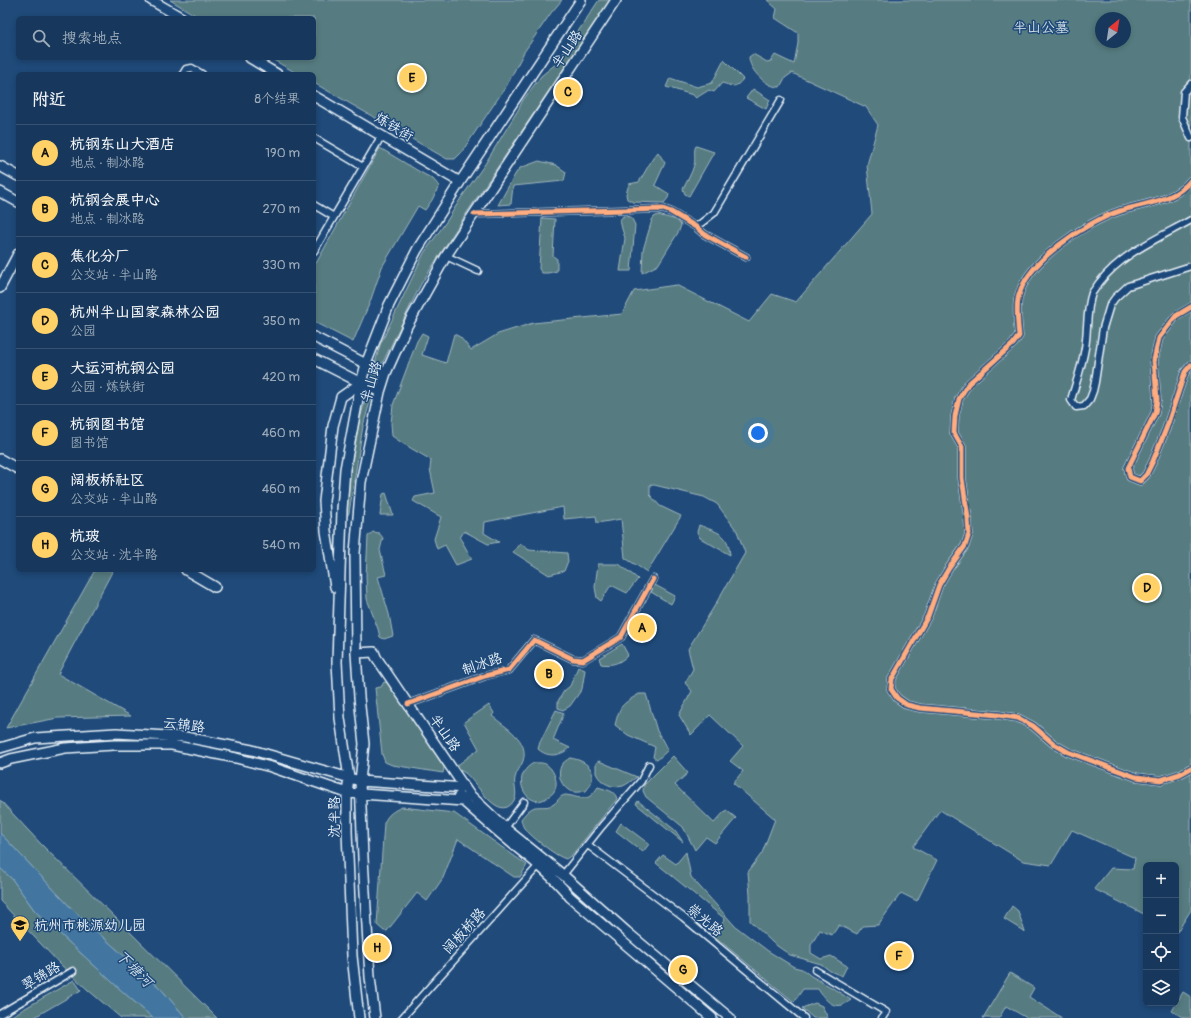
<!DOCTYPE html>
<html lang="zh">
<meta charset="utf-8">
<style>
body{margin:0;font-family:Pangolin,"LXGW WenKai TC",sans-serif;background:#244365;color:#f1f3f6}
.controls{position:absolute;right:12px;bottom:12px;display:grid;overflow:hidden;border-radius:6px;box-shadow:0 2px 6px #0003}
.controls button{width:36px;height:36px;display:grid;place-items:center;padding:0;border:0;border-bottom:1px solid #365272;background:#17385c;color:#f1f3f6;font:20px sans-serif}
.compass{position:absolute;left:1095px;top:12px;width:36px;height:36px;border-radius:50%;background:#17385c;box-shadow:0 2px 6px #0003;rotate:30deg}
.you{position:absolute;left:758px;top:433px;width:14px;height:14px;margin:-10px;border:3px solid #fff;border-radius:50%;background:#1a73e8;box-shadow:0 0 0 6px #1a73e833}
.badge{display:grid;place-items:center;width:26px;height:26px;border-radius:50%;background:#ffd166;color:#111;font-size:13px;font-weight:700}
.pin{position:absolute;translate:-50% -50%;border:2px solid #fff;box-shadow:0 1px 4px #0006}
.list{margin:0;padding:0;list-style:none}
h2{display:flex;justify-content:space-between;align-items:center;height:52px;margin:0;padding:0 16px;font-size:17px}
h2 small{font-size:13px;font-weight:400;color:#9eacbb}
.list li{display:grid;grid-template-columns:26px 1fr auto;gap:12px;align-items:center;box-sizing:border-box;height:56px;padding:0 16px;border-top:1px solid #365272}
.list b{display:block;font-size:15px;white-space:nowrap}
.list p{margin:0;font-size:13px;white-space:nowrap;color:#9eacbb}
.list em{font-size:13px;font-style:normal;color:#9eacbb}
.icon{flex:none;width:22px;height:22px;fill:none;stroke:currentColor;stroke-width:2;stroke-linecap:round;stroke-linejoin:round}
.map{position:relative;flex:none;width:1191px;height:1018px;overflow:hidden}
.search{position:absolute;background:#17385c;box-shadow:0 2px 6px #0003;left:16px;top:16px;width:300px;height:44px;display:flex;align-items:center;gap:10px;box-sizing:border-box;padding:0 14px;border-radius:6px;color:#9eacbb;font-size:15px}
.panel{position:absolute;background:#17385c;box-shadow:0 2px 6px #0003;left:16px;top:72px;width:300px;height:500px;border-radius:6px}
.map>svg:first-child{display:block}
.green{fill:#577b81;stroke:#a0b6bc;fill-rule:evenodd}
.water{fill:#4376a0;stroke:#85a7c3}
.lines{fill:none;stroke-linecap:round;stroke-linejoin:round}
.street-casing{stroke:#e8f1f8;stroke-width:9}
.secondary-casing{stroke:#e8f1f8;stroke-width:12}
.street{stroke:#1f4a7a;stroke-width:6}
.secondary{stroke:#1f4a7a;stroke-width:9}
.cycleway-casing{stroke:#1f4a7a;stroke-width:8}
.cycleway{stroke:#ffac80;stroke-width:5}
.labels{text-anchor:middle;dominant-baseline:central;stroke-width:3;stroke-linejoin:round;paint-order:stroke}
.park-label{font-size:14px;fill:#d2dfe6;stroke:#1f4a7a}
.street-label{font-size:14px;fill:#e8f1f8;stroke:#1f4a7a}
.poi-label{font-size:14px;fill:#e8f1f8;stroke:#1f4a7a;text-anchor:start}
.water-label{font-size:15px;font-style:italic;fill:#cfdfeb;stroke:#1f4a7a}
</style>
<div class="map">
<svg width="1191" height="1018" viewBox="0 0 1191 1018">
<rect width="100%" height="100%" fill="#1f4a7a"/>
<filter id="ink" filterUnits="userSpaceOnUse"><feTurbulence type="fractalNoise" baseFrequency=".025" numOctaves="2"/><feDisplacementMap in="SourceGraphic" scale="8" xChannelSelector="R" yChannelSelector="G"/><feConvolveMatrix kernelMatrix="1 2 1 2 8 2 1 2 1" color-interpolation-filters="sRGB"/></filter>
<g filter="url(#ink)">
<path class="green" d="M170,0h392l-11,13 -27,39 -17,33 -46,68 -6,6h-8l-133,-76v-9h-16l-28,-16h44v-40h-114z
M599,0h11l-142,211 -47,73 -41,84 -17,58 -14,87 -3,5 7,-73 27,-100 44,-92 24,-34 13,-21 24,-34 33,-54 5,-10 18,-24 16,-13z
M767,0h424v910l-14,22 -1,-1v-66h-30v50l-52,-26 17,-21 22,1 2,-11 -63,-28 -21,35 -28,-4 -83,-51 -27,37 24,13 -20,41 -16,-8 -23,32 -15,1 -6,8 -18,-9 -7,10 -12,-5 -9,15v8l10,6 10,-3 16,10 -5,10 -12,-5 -9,-7 -31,-9 -17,-12 -23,-22v-26l-2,-23 14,-19 13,-34 -42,-36 10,-12 -13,-10 13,-15 -33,-31 -19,20 -12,-20 13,-24 -7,-8 8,-14 -5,-20 27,-44 30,-52 -8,-22 -20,-27 -13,-7 -54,-13v11l10,11 21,10 -34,56 -22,-14 -4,-39 -24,4 -1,-7 -32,3 -1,-12 -78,15 -1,11 15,9 -11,2 -24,-13 -4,7 12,21 -16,6 -11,-20 -8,4 -3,-10 7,-22 -28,-16 2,-4 20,-4 -5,-24 1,-9c-13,-8 -27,-15 -39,-24l-1,-13 2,-18 24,-64 5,-8 6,3 -6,19 24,8 8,-29 6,3 11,13 27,-16 35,-11 89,-9 12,-23 42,-6 73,37 23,-28 24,8 76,-88 -5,-49 11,-40 -12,-18 -74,-34 -7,5 -5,9c-13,1 -31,-17 -31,-30l4,-3 14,8 4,-1 4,-6 19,9 4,-21v-10l-23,-15 2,-9zM1101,18h24v24h-24z
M724,60l19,19c-8,10 -10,7 -21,4l-8,9 -5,-2 -13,8 -3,-3 -27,-8 4,-9 27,9 15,-4z
M753,89l17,11 -4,9 -20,-11z
M696,146l18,6 -25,44 -4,-2 -2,-5c4,-8 9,-16 11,-24 2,-7 -1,-14 2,-19z
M380,148l40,24 13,7 6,7 -7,14 -7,10 -7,-4 -36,61 -12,35 -17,40 -39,-20v-55z
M658,152l7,11 -10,22 14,9 -1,4 -4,5 -31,-1 -6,-3 -1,-5 3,-10 10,-2 14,-24z
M539,161l17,4 10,7 -2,9 -51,5 -2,18 -13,1 18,-32 4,-5z
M658,215l19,5 4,5 -2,6 -21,34 -16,8 1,-23 9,-30 2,-3z
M623,216l8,1 4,8 -4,46h-11l5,-33 -3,-9 -2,-9z
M542,218l13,1 -2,37 4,3v12l-9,2h-6l-3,-4z
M386,493l7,22h-13l3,-21z
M699,525c19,8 29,7 31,30l-30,-17 -3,-6z
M373,532l6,1 4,5 -3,12 6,25 -8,2 11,37 4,22 -9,3 -4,-2 -2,-8 -11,-30 -1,-23 2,-40z
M520,543l9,7 38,3 1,8 -4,10 -15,4 -36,-23z
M598,564h21l19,15 -11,14 -16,-8 -10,16 -4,-3 -2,-11z
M95,570h18l-55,104 73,42 -73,2 -52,10z
M655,585l20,11 -4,8 -20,-12z
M622,644l6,11c-8,8 -16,11 -27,9l-2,-6z
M578,667l7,3 -3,19 -12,17 -7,4 -5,-2v-7l6,-10 6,-5z
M384,682l5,1 56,81 -2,9 -51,-8 -7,-3 -3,-8 -7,-66 6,-1z
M639,694h7l11,37 11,19 -11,10 -4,-3 2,-10 -27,-12 -13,-10c5,-20 6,-20 24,-31z
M489,705l5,8 -2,3c13,11 38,24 31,45 -2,6 -7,11 -8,17 -2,8 4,16 -2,24 -15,21 -37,-21 -48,-29 -4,-3 -7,-3 -10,-6l24,-18 -15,-27z
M556,710l8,3 -11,27 17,8c-10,8 -22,10 -32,1l2,-7z
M673,756l15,17 -13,12 39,38 12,-13 10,8 -21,25 -9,-6 -11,13 -12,-23 -37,-30 -3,-6 1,-6z
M570,758c20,3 30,16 16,33 -6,1 -11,2 -16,0 -9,-5 -13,-16 -9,-25 2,-4 6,-6 9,-8z
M599,761l38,16c-5,3 -9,7 -14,9 -10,3 -23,-3 -27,-13 0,-3 0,-7 0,-10z
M534,763c4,0 9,-1 13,2 6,4 10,14 9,21 -1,5 -3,8 -7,10 -20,18 -42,-20 -15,-33z
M598,787c8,3 17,3 19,12l-45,56 -6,4c-11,-3 -34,-22 -42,-31 -2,-3 -2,-6 -3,-9 4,-5 8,-10 14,-12 7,-1 13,1 19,-3 4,-3 6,-9 12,-9 2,0 4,1 6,1 14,4 18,3 26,-9z
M0,800l40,43 177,175h-31l-25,-29 -87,-78 -74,-78z
M638,801l37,29 8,12 -47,-38z
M402,807l52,6 73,52 -7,12h-6l-56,-38 -15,39 -16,23 -10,-8 -30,38h-3l-7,-6 7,-102c4,-9 9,-12 18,-16z
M621,823l28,21 -6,8 -27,-21z
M686,852l5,25 44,49 33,25 26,16 8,2 9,7 20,11 20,13c-3,2 -6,4 -9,5 -11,3 -19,-8 -24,-16h-15l-9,13 -80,-66 11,-17 -69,-56 7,-8 13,9z
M0,868l12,11 23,32 87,80 31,27h-32l-33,-28 -28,-26 -60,-63z
M1012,906l6,5 7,21 -21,-13z
M1010,973l24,15 -5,9 33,21h-35l-21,-12 -7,12h-16z
M74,980l7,10 -48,28h-25z
M1183,992l8,5v21h-7l-12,-7z
M815,1003l7,3 6,12h-15l-11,-10z"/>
<path class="water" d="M0,833l74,78 87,78 25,29h-33l-31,-27 -87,-80 -23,-32 -12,-11z"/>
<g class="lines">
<g class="street-casing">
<path id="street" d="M183,74l3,-5 6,-1 10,6
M1191,84l-7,8 -2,25 9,21
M314,138l49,29
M1191,180c-17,22 -46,23 -71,31 -34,11 -95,51 -102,88 -2,12 0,25 1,37l-6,8 -45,40 -9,15 -4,17 -1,17 8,14v31l6,40 1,16 -4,12 -16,22 -10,17 -11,31 -36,63 -1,10 6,9 10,7 13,3 78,7 20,3 15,8 21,18 14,8 68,25 25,3 19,-6 11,-6
M314,205l20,12
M474,214l189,-5 8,3 25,15 8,7 42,23
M1191,220c-32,18 -69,33 -92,63 -2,3 -5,7 -7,10 -6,17 -4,37 -7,55 -3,18 -9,35 -14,52l5,7 8,-1 6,-7 3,-8 2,-9 8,-54 7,-23 5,-7 13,-12 63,-20
M696,227l18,-14 67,-113
M314,251l68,-116
M446,256l32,15
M1191,307l-15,9 -17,22 -5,22 3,40 -2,13 -27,55 2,9 10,4 6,-6 7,-14 13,-32 19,-57 6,-7
M408,704l77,-28 24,-6 25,-30 39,19 10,1 38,-23 32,-58
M505,828l19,-26
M588,845l95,72 121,101
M563,875l39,-49 39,-45 8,-16
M815,970l71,42 -4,6
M0,1014l73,-43
M402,1018l138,-154"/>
</g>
<g class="secondary-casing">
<path id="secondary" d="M151,0l31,18
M250,58l27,16
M314,96l146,86
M0,166l18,10
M0,192l18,10
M0,288l18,-34
M314,337l52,27 20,9
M314,359l47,24 19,9
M0,459l18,10
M186,570l29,17
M335,587l-9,-56 -2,-30 9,-75 8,-29 20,-14
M356,653l18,-1 2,5 93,137 36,34 58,47 64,57 103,86
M0,748l35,-10 81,-5 69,4 67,13 108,31 105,7
M0,763l11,-4 54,-11 49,-3h58l64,13 35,9 76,26 116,8 6,-7
M459,796l4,5c17,15 34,30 51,44 20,16 40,32 56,52l142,121
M359,1018l-7,-62 -5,-125v-38l2,-15 -9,-60 -3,-56 5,-152 3,-41 16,-86 5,-19 23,-59 28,-55 43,-68 121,-182
M375,1018l-5,-41 -7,-119 -3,-77 4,-37 -5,-47 -3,-44 -1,-100 6,-71 19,-90 6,-19 21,-47 39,-70 170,-256"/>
</g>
<use href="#street" class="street"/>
<use href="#secondary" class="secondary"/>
<g class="cycleway-casing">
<path id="cycleway" d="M1191,180c-17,22 -46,23 -71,31 -34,11 -95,51 -102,88 -2,12 0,25 1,37l-6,8 -45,40 -9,15 -4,17 -1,17 8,14v31l6,40 1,16 -4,12 -16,22 -10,17 -11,31 -36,63 -1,10 6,9 10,7 13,3 78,7 20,3 15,8 21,18 14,8 68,25 25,3 19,-6 11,-6
M474,214l189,-5 8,3 25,15 8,7 42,23
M1191,307l-15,9 -17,22 -5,22 3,40 -2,13 -27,55 2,9 10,4 6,-6 7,-14 13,-32 19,-57 6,-7
M408,704l77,-28 24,-6 25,-30 39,19 10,1 38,-23 32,-58"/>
</g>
<use href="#cycleway" class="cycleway"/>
</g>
</g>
<defs>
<g id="school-pin" transform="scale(1)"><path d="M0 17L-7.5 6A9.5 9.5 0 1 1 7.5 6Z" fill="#ffd166" stroke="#1f4a7a"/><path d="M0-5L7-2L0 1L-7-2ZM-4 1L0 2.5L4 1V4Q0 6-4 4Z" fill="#111"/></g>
</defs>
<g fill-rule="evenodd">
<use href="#school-pin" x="20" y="925"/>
</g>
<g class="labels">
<g class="park-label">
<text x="1041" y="27">半山公墓</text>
</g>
<g class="street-label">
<text transform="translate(567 49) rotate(-56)">半山路</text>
<text transform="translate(394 127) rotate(31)">炼铁街</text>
<text transform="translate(371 382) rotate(-73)">半山路</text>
<text transform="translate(482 664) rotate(-19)">制冰路</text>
<text transform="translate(184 725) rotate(7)">云锦路</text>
<text transform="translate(445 733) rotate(55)">半山路</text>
<text transform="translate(334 817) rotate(-90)">沈半路</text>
<text transform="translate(705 920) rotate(40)">崇光路</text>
<text transform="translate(464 931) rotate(-48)">阔板桥路</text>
<text transform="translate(41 976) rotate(-31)">翠锦路</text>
</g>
<g class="poi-label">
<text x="34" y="925">杭州市桃源幼儿园</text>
</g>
<g class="water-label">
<text transform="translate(134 969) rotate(45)">下塘河</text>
</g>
</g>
</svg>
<div class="controls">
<button>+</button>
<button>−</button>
<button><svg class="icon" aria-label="locate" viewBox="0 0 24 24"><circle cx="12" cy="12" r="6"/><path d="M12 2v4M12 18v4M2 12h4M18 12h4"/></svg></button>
<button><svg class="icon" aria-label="layers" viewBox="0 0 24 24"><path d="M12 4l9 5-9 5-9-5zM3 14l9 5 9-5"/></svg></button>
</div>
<svg class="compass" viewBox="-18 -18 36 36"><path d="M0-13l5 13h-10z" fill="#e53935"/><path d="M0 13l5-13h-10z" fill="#9eacbb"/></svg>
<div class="you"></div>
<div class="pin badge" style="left:642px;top:628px">A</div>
<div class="pin badge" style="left:549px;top:674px">B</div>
<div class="pin badge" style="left:568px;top:92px">C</div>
<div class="pin badge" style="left:1147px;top:588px">D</div>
<div class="pin badge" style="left:412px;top:78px">E</div>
<div class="pin badge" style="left:899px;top:956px">F</div>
<div class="pin badge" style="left:683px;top:970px">G</div>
<div class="pin badge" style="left:377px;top:948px">H</div>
<div class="search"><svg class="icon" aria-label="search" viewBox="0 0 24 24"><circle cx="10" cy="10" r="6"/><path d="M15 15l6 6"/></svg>搜索地点</div>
<section class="panel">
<h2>附近<small>8个结果</small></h2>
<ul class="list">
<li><span class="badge">A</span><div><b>杭钢东山大酒店</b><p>地点 · 制冰路</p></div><em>190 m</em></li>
<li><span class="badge">B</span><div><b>杭钢会展中心</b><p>地点 · 制冰路</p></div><em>270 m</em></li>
<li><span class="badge">C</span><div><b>焦化分厂</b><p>公交站 · 半山路</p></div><em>330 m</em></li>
<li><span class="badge">D</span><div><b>杭州半山国家森林公园</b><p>公园</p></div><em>350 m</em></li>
<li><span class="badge">E</span><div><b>大运河杭钢公园</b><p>公园 · 炼铁街</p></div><em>420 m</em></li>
<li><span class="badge">F</span><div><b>杭钢图书馆</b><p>图书馆</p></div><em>460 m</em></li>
<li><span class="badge">G</span><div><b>阔板桥社区</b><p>公交站 · 半山路</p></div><em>460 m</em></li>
<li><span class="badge">H</span><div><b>杭玻</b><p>公交站 · 沈半路</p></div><em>540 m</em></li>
</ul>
</section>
</div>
